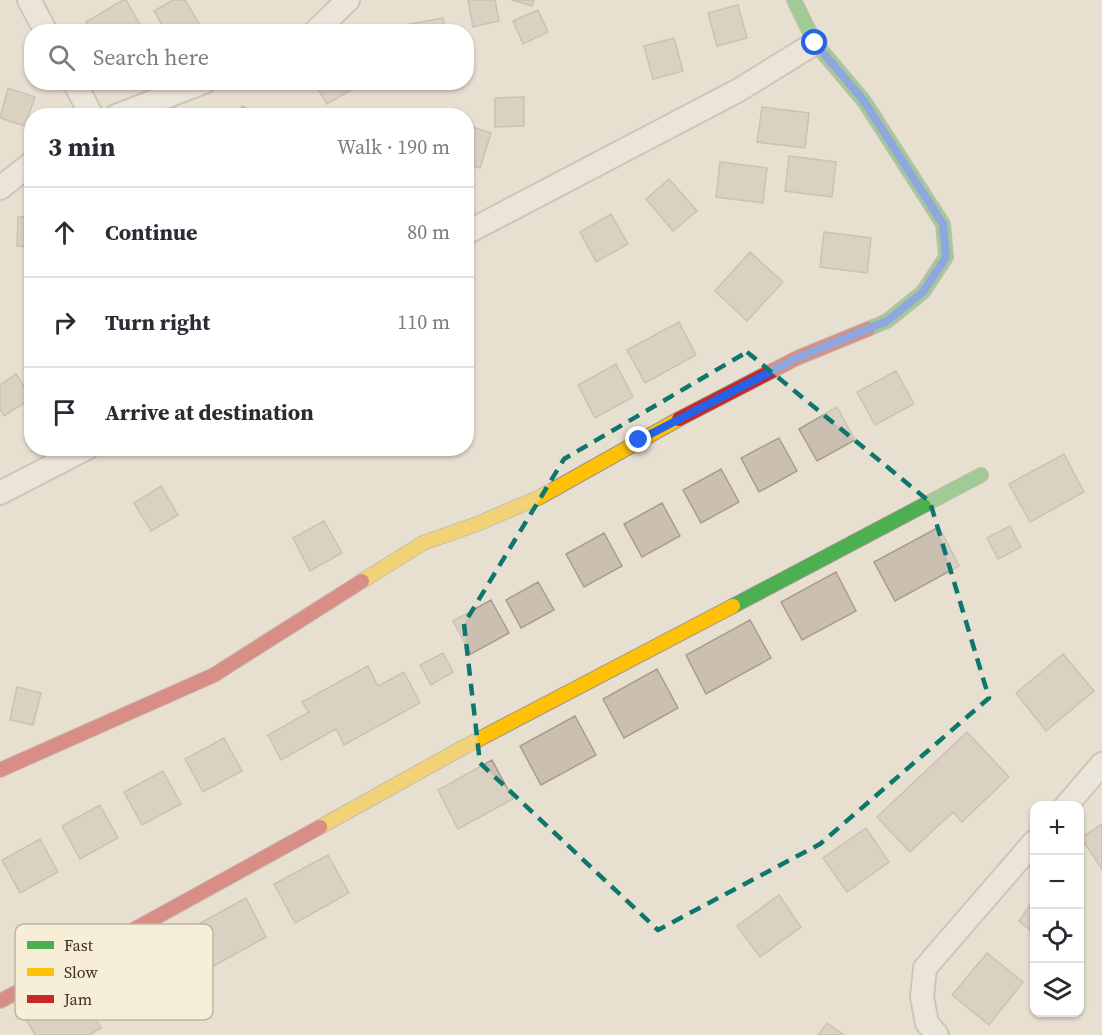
<!DOCTYPE html>
<meta charset="utf-8">
<style>
body{margin:0;font-family:"Source Serif 4",serif;background:#f7f7f7;color:#2b2b33}
.controls{position:absolute;right:18px;bottom:18px;display:grid;overflow:hidden;border-radius:12px;box-shadow:0 2px 4px #0004}
.controls button{width:54px;height:54px;display:grid;place-items:center;padding:0;border:0;border-bottom:2px solid #e1e1e2;background:#fff;color:#2b2b33;font:30px sans-serif}
.stop{position:absolute;width:18px;height:18px;margin:-14px;border:4px solid #2563eb;border-radius:50%;background:#fff}
.stop.end{background:#2563eb;border-color:#fff;box-shadow:0 2px 6px #0008}
.list{margin:0;padding:0;list-style:none}
h2{display:flex;justify-content:space-between;align-items:center;height:78px;margin:0;padding:0 24px;font-size:26px}
h2 small{font-size:20px;font-weight:400;color:#7c7c81}
.list li{display:grid;grid-template-columns:39px 1fr auto;gap:18px;align-items:center;box-sizing:border-box;height:90px;padding:0 24px;border-top:2px solid #e1e1e2}
.list b{display:block;font-size:22px;white-space:nowrap}
.list em{font-size:20px;font-style:normal;color:#7c7c81}
.icon{flex:none;width:33px;height:33px;fill:none;stroke:currentColor;stroke-width:2;stroke-linecap:round;stroke-linejoin:round}
.map{position:relative;flex:none;width:1102px;height:1035px;overflow:hidden}
.search{position:absolute;background:#fff;box-shadow:0 2px 4px #0004;left:24px;top:24px;width:450px;height:66px;display:flex;align-items:center;gap:15px;box-sizing:border-box;padding:0 21px;border-radius:24px;color:#7c7c81;font-size:22px}
.panel{position:absolute;background:#fff;box-shadow:0 2px 4px #0004;left:24px;top:108px;width:450px;height:348px;border-radius:24px}
.map>svg:first-child{display:block}
.building{fill:#cbbfb2;stroke:#a89c90;stroke-width:1.5}
.lines{fill:none;stroke-linecap:round;stroke-linejoin:round}
.street-casing{stroke:#ada599;stroke-width:26}
.fast-casing{stroke:#9c958a;stroke-width:16}
.slow-casing{stroke:#9c958a;stroke-width:16}
.jam-casing{stroke:#9c958a;stroke-width:16}
.street{stroke:#efebe3;stroke-width:22}
.fast{stroke:#4caf50;stroke-width:14}
.slow{stroke:#ffc107;stroke-width:14}
.jam{stroke:#c62828;stroke-width:14}
.route{stroke:#2563eb;stroke-width:8}
.marked{fill:none;stroke:#0f766e;stroke-width:4.5;stroke-dasharray:12 8;stroke-linejoin:round}
.key{fill:#f7eed8;stroke:#bfb4a1;stroke-width:1.5}
.key-label{font-size:16px;fill:#3d2e20}
</style>
<div class="map">
<svg width="1102" height="1035" viewBox="0 0 1102 1035">
<rect width="100%" height="100%" fill="#e7e0d1"/>
<path class="building" d="M123,0h3l18,32h-52l-6,-10z
M173,0h12l16,27 -8,5h-27l-12,-21z
M468,0h27l4,21 -26,6z
M512,0h22l-2,6z
M738,5l9,33 -30,8 -9,-33z
M538,10l10,22 -25,12 -10,-23z
M443,18l2,14h-33l-2,-8z
M674,38l9,33 -30,8 -9,-33z
M314,82h41l3,4 -31,18z
M8,88l27,9 -10,29 -25,-8z
M524,97v29l-29,1v-29z
M242,106l22,10h-26z
M762,107l47,6 -4,35 -48,-6z
M466,125l25,8 -11,35 -14,-4z
M789,156l47,6 -4,35 -47,-6z
M720,162l47,6 -4,35 -47,-6z
M669,179l28,32 -24,20 -27,-32z
M611,214l17,30 -32,18 -16,-30z
M18,217h14v30l-15,-1z
M824,232l47,6 -4,35 -47,-6z
M750,252l33,30 -36,39 -32,-30z
M679,322l17,33 -51,28 -18,-33z
M616,364l17,33 -38,21 -17,-33z
M896,371l18,33 -39,21 -18,-33z
M16,374l16,24 -28,18 -4,-7v-24z
M837,407l18,33 -38,21 -18,-32z
M779,438l18,33 -38,21 -18,-34z
M1064,454l20,38 -54,30 -21,-38z
M721,469l18,33 -38,21 -18,-33z
M161,486l17,29 -27,16 -17,-28z
M662,503l18,33 -38,21 -18,-33z
M324,521l18,32 -32,18 -17,-33z
M1010,526l11,21 -23,12 -11,-21z
M939,527l20,39 -64,35 -21,-39z
M604,533l18,33 -38,21 -18,-33z
M836,572l20,39 -54,29 -21,-38z
M538,582l16,28 -33,18 -15,-28z
M491,600l18,33 -38,21 -18,-33z
M750,620l21,38 -65,36 -20,-39z
M443,653l10,19 -22,13 -11,-20z
M1063,654l31,37 -48,40 -30,-38z
M368,666l10,20 26,-14 16,31 -76,42 -8,-16 -55,31 -13,-25 41,-23 -7,-10z
M657,669l21,39 -54,30 -21,-39z
M17,687l24,6 -8,32 -23,-5z
M575,716l21,39 -55,30 -21,-39z
M967,732l42,45 -47,45 -9,-10 -43,40 -33,-35z
M224,738l18,33 -39,21 -18,-33z
M492,760l21,39 -55,30 -20,-39z
M163,771l18,33 -39,21 -18,-33z
M100,805l18,33 -38,21 -18,-33z
M1102,824v45l-21,-31z
M866,828l23,34 -42,30 -24,-34z
M40,839l18,33 -38,21 -18,-33z
M328,855l21,38 -54,30 -21,-39z
M779,895l22,32 -41,30 -23,-31z
M246,898l20,39 -54,30 -21,-39z
M1034,899v34l-15,-12z
M987,953l36,29 -34,43 -37,-30z
M80,989l21,39 -12,7h-54l-9,-16z
M827,1023l17,12h-26z"/>
<g class="lines">
<g class="street-casing">
<path id="street" d="M29,0l17,32
M315,32l33,-32
M74,82l18,34
M116,116l88,-34
M0,188l32,-25
M466,233l273,-143 76,-47
M0,493l87,-45
M1066,806l36,-42
M937,1035l-10,-12 -5,-26 3,-29 109,-126"/>
</g>
<g class="fast-casing">
<path id="fast" d="M794,0l21,43 49,58 79,123 3,33 -23,35 -36,29 -19,8
M733,606l248,-131"/>
</g>
<g class="slow-casing">
<path id="slow" d="M362,581l61,-38 54,-19 63,-27 139,-78
M320,827l144,-80 269,-141"/>
</g>
<g class="jam-casing">
<path id="jam" d="M679,419l118,-61 71,-29
M0,770l214,-95 148,-94
M0,1001l55,-28 265,-146"/>
</g>
<use href="#street" class="street"/>
<use href="#fast" class="fast"/>
<use href="#slow" class="slow"/>
<use href="#jam" class="jam"/>
</g>
<g class="lines">
<path class="route" d="M639,440l158,-82 90,-37 36,-29 23,-35 -3,-33 -79,-123 -49,-58"/>
</g>
<path d="M0 0H1102V1035H0ZM747,352l183,150 59,196 -169,146 -162,86 -178,-167 -16,-139 100,-165z" fill="#e7e0d1" fill-opacity=".55" fill-rule="evenodd"/>
<path class="marked" d="M747,352l183,150 59,196 -169,146 -162,86 -178,-167 -16,-139 100,-165z"/>
<rect x="15" y="924" width="198" height="96" rx="9" class="key"/>
<rect x="27" y="941" width="27" height="8" fill="#4caf50"/>
<rect x="27" y="968" width="27" height="8" fill="#ffc107"/>
<rect x="27" y="995" width="27" height="8" fill="#c62828"/>
<g class="key-label">
<text x="64" y="951">Fast</text>
<text x="64" y="978">Slow</text>
<text x="64" y="1005">Jam</text>
</g>
</svg>
<div class="controls">
<button>+</button>
<button>−</button>
<button><svg class="icon" aria-label="locate" viewBox="0 0 24 24"><circle cx="12" cy="12" r="6"/><path d="M12 2v4M12 18v4M2 12h4M18 12h4"/></svg></button>
<button><svg class="icon" aria-label="layers" viewBox="0 0 24 24"><path d="M12 4l9 5-9 5-9-5zM3 14l9 5 9-5"/></svg></button>
</div>
<div class="stop" style="left:815px;top:43px"></div>
<div class="stop end" style="left:639px;top:440px"></div>
<div class="search"><svg class="icon" aria-label="search" viewBox="0 0 24 24"><circle cx="10" cy="10" r="6"/><path d="M15 15l6 6"/></svg>Search here</div>
<section class="panel">
<h2>3 min<small>Walk · 190 m</small></h2>
<ul class="list">
<li><svg class="icon" aria-label="ahead" viewBox="0 0 24 24"><path d="M12 20V5M6 11l6-6 6 6"/></svg><div><b>Continue</b></div><em>80 m</em></li>
<li><svg class="icon" aria-label="right" viewBox="0 0 24 24"><path d="M7 20v-9h11M14 6l5 5-5 5"/></svg><div><b>Turn right</b></div><em>110 m</em></li>
<li><svg class="icon" aria-label="arrive" viewBox="0 0 24 24"><path d="M6 21V4h12l-3 4 3 4H6"/></svg><div><b>Arrive at destination</b></div></li>
</ul>
</section>
</div>
